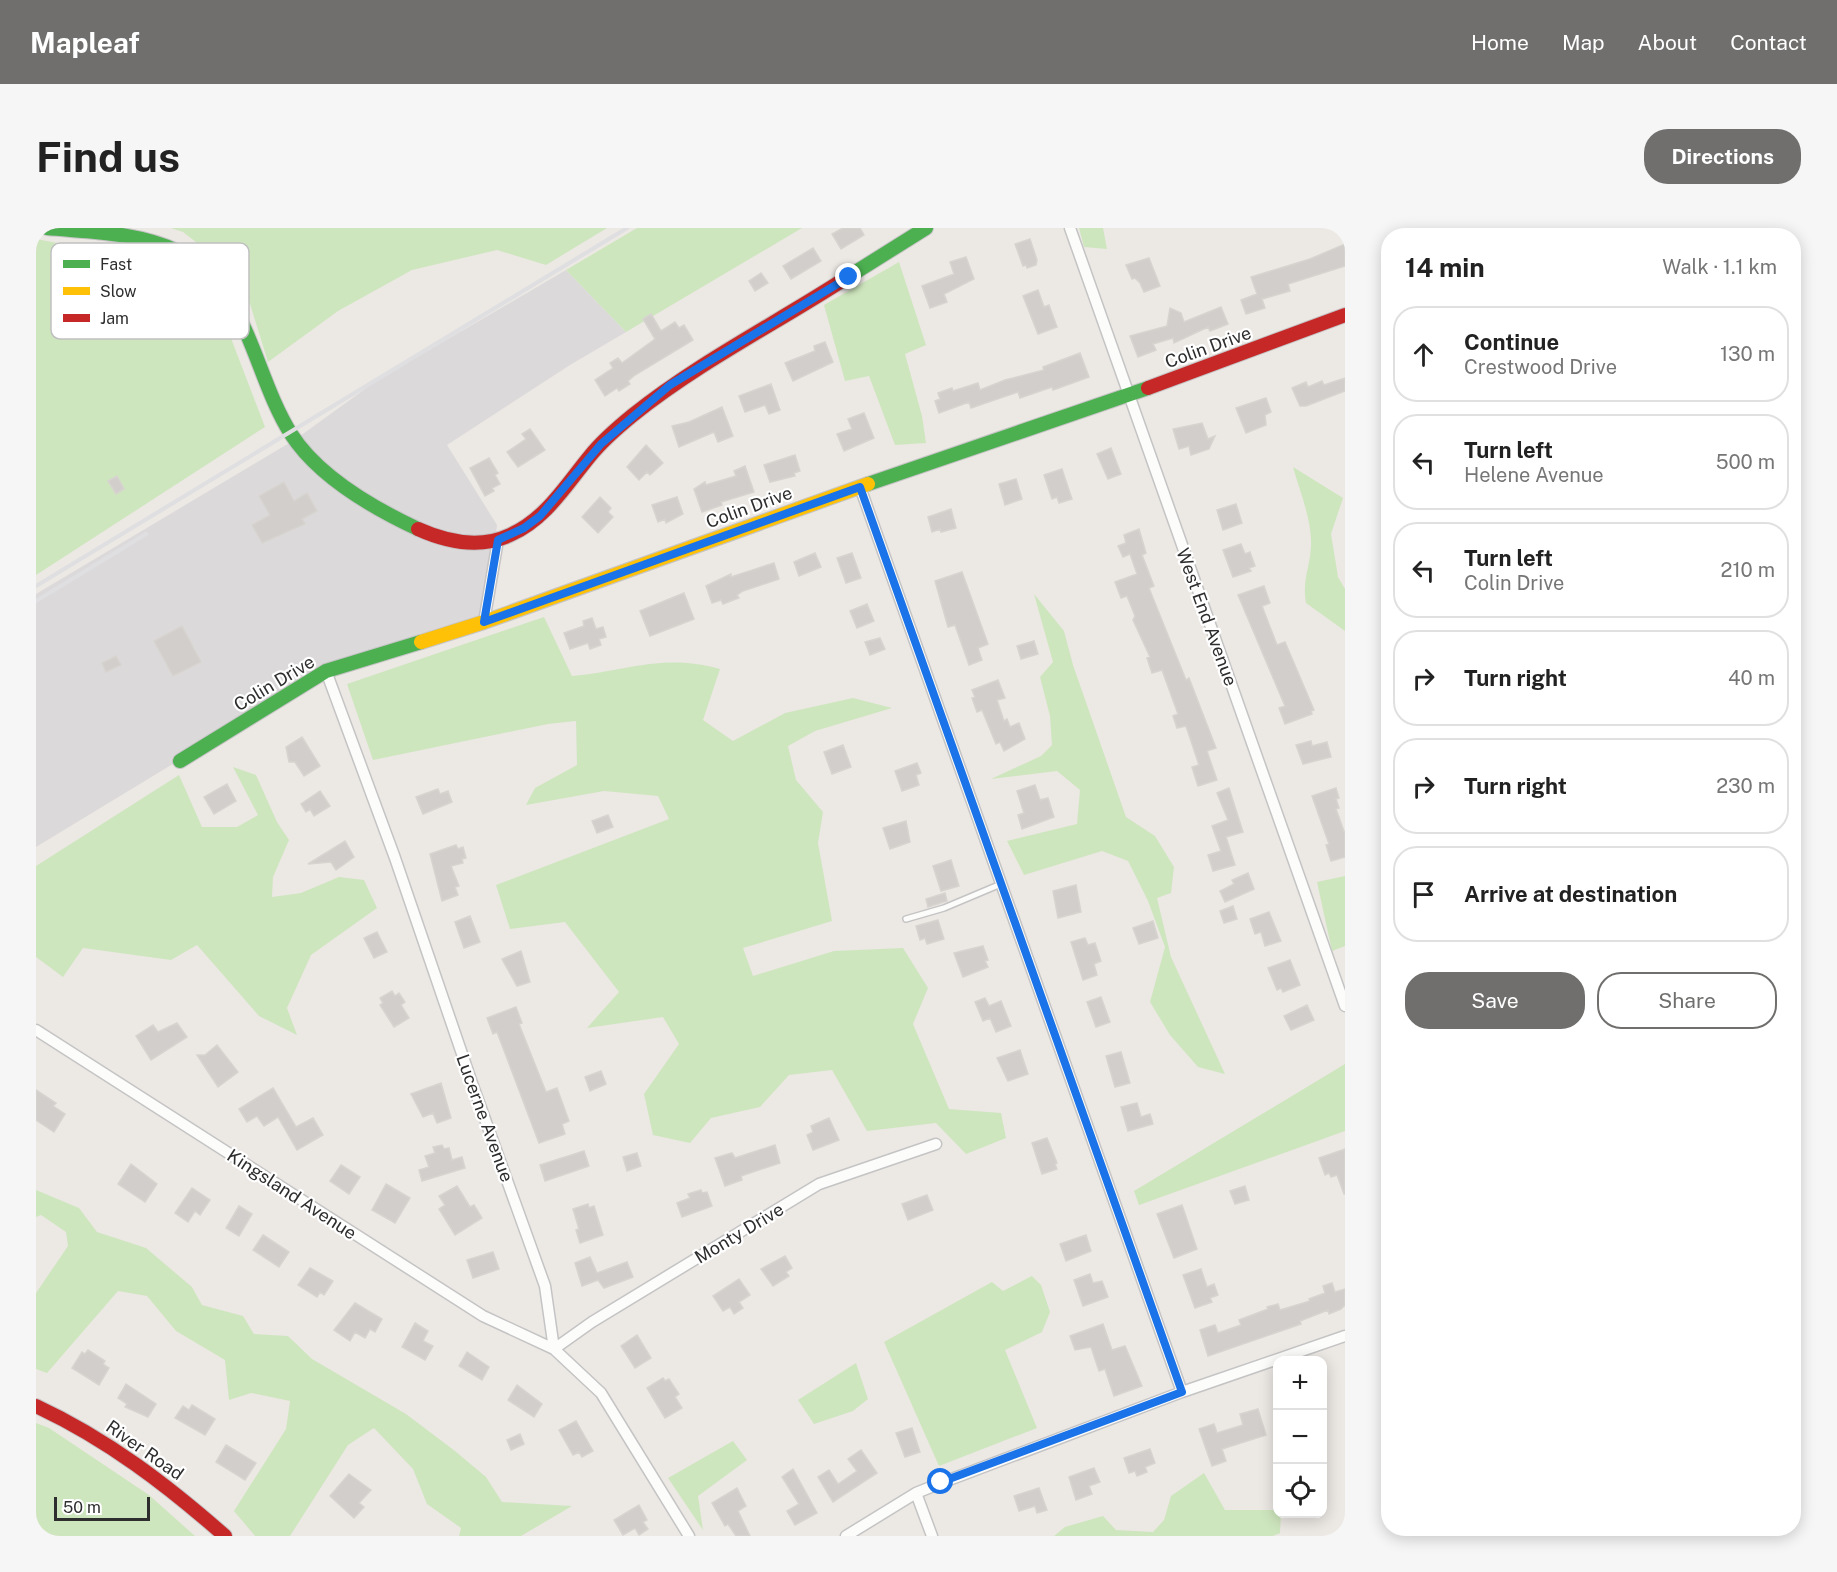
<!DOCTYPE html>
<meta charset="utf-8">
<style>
body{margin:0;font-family:"Public Sans",sans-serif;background:#f6f6f6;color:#222}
.controls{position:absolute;right:18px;bottom:18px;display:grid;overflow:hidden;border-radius:12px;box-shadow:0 3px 15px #0003}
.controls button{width:54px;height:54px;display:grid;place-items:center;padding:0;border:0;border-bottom:2px solid #e0e0e0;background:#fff;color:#222;font:30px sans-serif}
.scale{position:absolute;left:18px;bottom:15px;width:96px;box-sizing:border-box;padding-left:6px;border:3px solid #2e2e2e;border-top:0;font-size:16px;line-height:21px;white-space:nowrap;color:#2e2e2e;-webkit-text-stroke:4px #fff;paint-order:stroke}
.stop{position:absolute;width:18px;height:18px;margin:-14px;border:4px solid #1a73e8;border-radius:50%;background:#fff}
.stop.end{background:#1a73e8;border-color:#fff;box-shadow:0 2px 6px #0008}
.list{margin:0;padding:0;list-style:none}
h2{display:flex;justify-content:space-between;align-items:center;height:78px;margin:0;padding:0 24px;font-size:26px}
h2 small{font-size:20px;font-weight:400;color:#767676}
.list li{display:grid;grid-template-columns:39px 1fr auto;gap:18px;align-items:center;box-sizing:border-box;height:96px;margin:0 12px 12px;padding:0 12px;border:2px solid #e0e0e0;border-radius:24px}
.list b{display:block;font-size:22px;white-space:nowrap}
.list p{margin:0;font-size:20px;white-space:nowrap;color:#767676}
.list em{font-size:20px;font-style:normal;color:#767676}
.actions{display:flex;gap:12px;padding:18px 24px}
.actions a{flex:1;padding:14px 0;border:2px solid #706f6e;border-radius:24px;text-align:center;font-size:21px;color:#706f6e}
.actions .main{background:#706f6e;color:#fff}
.icon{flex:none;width:33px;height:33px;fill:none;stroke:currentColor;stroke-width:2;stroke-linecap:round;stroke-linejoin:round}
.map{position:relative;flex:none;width:1309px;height:1308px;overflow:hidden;border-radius:24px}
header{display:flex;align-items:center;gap:36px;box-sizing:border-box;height:84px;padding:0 30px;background:#706f6e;color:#fff}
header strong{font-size:28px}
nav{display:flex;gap:33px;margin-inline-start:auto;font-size:21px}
.intro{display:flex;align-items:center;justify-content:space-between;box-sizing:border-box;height:144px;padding:0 36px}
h1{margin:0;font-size:42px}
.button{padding:15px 27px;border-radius:24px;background:#706f6e;color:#fff;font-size:21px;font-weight:700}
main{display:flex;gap:36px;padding:0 36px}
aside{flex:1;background:#fff;border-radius:24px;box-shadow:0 3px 15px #0003}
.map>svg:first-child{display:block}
.industrial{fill:#dcd9db}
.green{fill:#cee6be}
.building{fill:#d1cecb;stroke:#d7d4d0;stroke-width:1.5}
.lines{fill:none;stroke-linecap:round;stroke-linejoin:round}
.lane-casing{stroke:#c5c4c5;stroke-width:8}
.street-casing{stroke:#c5c4c5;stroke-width:13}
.fast-casing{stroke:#c5c4c5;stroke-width:16}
.slow-casing{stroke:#c5c4c5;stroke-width:16}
.jam-casing{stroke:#c5c4c5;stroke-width:16}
.lane{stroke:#fcfcfb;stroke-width:5}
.street{stroke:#fcfcfb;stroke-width:10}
.fast{stroke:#4caf50;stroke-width:14}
.slow{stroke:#ffc107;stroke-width:14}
.jam{stroke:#c62828;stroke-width:14}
.rail{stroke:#dfdfe1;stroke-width:4}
.route{stroke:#1a73e8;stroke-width:8}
.labels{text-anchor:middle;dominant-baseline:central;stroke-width:4.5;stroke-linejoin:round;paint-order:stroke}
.street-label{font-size:18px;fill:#2e2e2e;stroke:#fff}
.key{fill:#fff;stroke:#c0c0c0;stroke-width:1.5}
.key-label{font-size:16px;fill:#2e2e2e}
</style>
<header>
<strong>Mapleaf</strong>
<nav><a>Home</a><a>Map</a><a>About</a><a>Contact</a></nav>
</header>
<div class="intro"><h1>Find us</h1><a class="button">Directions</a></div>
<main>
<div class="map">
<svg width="1309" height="1308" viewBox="0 0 1309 1308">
<rect width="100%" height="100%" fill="#ece8e4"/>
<path class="industrial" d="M530,42l60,62 -56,33 -123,80 50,80 -13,97 -158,49 -290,176v-253l260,-155 80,-58z"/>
<path class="green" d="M135,0h436l-61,37 -49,-15 -85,20 -74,41 -70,51 -26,-84 -59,-46z
M601,0h165l-176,104 -60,-62z
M1043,0h24l4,21 -23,-2z
M0,11l75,14 41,2 72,65 41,107 -229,148z
M863,34l27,83 -21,9 17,62 4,27 -31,2 -26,-69 -24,5 -21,-76z
M1257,239l50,31 -12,36 7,43 7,12v42l-39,-28c-4,-24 4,-35 5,-57 1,-26 -11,-54 -18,-79z
M998,366l30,37 9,34 53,152 29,19 19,31 -3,26 -14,5 14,59 54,117 -27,-7 -28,-32 -20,-33 15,-55 -17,-46 -20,-40 -26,-10 -78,24 -17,-34 70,-17 3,-34 -23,-19 -66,8 50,-23 11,-11 -2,-29 -10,-39 13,-15z
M508,389l28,59c56,-5 90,-23 148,-7l-17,51 30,21 52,-28 68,-15 39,10 -77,23 -27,15 8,34 27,32 -5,31 14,78 -89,27 10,28 81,-25 69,-3 25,40 -15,36 36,85 52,4 5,25 -40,16 -30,-31 -69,8 -35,-61 -43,5 -29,32 -49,11 -21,25 -37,-8 -9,-41 35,-50 -16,-27 -76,11 32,-36 -54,-70 -55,7 -14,-44 173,-66 -11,-23 -54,-5 -78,14 9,-17 42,-23 -1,-44 -28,3 -175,36 -26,-76z
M197,539l23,8 21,47 12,18 -16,37 -1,20 29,-4 38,-16 25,3 13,28 -66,47 -24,53 10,27 -38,-19 -62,-71 -26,15 -88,-12 -20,29 -27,-20v-91l143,-91 23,52h35l21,-12z
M1309,648v70l-13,5 -15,-69z
M1309,836v67l-206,74 -5,-14z
M0,962l43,18 18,24 49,16 46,39 10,18 41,11 11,18 34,2 24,23 94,55 49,37 31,26 16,25 70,4 -51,30h-62l2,-8 -34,-24 -14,-35 -39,-41 -26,17 -58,91h-35l-21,-25 52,-82 4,-28 -39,-8 -22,7 -4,-40 -49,-29 -29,-35 -29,-5 -71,82 -11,-4v-76l32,-47 -2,-14 -25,-17 -5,2z
M996,1048l9,9 9,27 -8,20 -37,18 32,78 -98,38 -55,-124 108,-60 11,9z
M820,1135l12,36 -15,12 -39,13 -16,-24z
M0,1195l13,5 100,67 46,41h-159z
M697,1213l14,19 -49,36 5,34 -35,-52z
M1168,1245l21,37h52l1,4h3l-1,19 -7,3h-219l11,-9 38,-11 13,14 37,2 11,-12 7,-24z"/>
<path class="building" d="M807,0h17l4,7 -23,14 -9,-15z
M994,11l7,21 -1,5 -9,3 -1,-3 -3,1 -8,-22z
M1309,16v22l-57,18 2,7 -28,8 3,9 -19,6 -5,-14 16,-6 -6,-17 59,-18z
M777,20l8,13 -30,18 -8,-13z
M930,29l8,22 -30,15 3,8 -17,6 -8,-22 32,-12 -4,-12z
M1113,30l11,28 -16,6 -4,-9 -5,-5 -3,1 -6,-14z
M725,45l7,10 -13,8 -6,-10z
M1002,62l6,17 5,-2 8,22 -19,7 -15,-38z
M1185,79l7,17 -18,7 -2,-4 -34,16 -1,-5 -20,6 3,6 -18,7 -8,-21 37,-10 3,-18 11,5 3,9z
M615,86l10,17 14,-9 4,6 5,-3 9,15 -58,35 -7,6 2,3 -11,7 -2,-3 -12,8 -10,-16 18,-12 -3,-5 8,-5 4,5 33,-24 -12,-20z
M789,114l8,20 -40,19 -8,-18 30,-12 -1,-5z
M1044,125l9,24 -36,13 -1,-3 -32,11 -2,-6 -47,16 -2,-6 -30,11 -4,-12 5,-2 -2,-6 14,-5 1,3 25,-8 2,7 25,-10 39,-10 -1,-3z
M1309,150v13l-39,15h-6l-8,-18 14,-6 2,5 14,-6 2,4z
M735,156l9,26 -11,4 -4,-9 -20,7 -6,-16z
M1230,170l5,14 -6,3 1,10 -20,8 -10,-25z
M686,179l11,29 -15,6 -4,-10 -35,15 -7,-21 17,-4z
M828,185l10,25 -30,13 -7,-17 15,-5 -4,-10z
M1166,195l6,16 7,-3 -6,13 -18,6 -2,-9 -10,3 -6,-20z
M494,201l15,21 -27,17 -11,-15 19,-13 -4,-5z
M610,217l17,18 -13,12 -3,-3 -8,8 -12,-13z
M1075,220l10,26 -13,5 -11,-25z
M759,227l5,16 -6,2 1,3 -25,6 -6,-17z
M453,230l9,15 -3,2 5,9 -8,4 2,3 -9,5 -15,-28z
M709,238l9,26 -33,10 1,3 -20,7 -8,-23 11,-7 1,3 30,-9 -2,-5z
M1026,241l10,30 -13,4 -2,-6 -5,2 -8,-24z
M81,248l7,13 -8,5 -8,-13z
M980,251l6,20 -17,6 -6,-21z
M248,254l10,19 13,-8 10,18 -15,8 3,5 -43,19 -10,-18 18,-10 -11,-19z
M564,269l11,11 -3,4 5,5 -15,16 -16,-16z
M641,269l6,17 -17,9 -1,-4 -7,3 -6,-17z
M1200,276l6,19 -19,7 -6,-20z
M915,281l5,19 -15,4 -1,-3 -8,3 -4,-15z
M1103,301l7,24 -4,2 12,31 -5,2 37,92 3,-2 27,70 -9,3 10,29 -19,6 -6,-19 7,-2 -13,-39 -9,2 -4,-12 5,-2 -16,-44 -10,3 -5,-15 3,-1 -17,-37 2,-4 -8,-20 -6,2 -6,-16 22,-8 -7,-20 -7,3 -5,-11 8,-3 -2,-8z
M1205,316l4,10 5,-2 5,14 -6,2 2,3 -18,6 -10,-27z
M779,325l6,14 -22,9 -5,-14z
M816,325l9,25 -15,5 -9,-25z
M738,335l5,16 -36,12 -6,4 2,3 -16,6 -2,-4 -9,3 -6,-17 25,-12v3z
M926,344l26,72 -10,4 4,12 -13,5 -14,-40 -7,2 -13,-46z
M1228,358l6,17 -8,3 15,39 8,-3 29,68 -3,1 1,3 -27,10 -6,-16 6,-2 -47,-111z
M648,365l10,26 -44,17 -10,-25z
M831,376l7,17 -17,7 -7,-17z
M556,390l4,11 7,-2 3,10 -7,2 2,6 -11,4 -2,-6 -18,6 -6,-16 20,-7 -1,-5z
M146,398l19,36 -28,14 -19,-35z
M844,410l5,11 -15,6 -5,-13z
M998,413l4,13 -17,5 -4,-13z
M80,428l5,9 -15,7 -4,-9z
M962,452l7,18 -8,2 7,21 3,-2 3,8 9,-4 6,16 -21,12 -4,-9 -4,2 -14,-34 -5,2 -5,-14 3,-1 -3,-7z
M266,509l18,29 -16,10 -9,-14h-6l-3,-15z
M1275,513l1,5 15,-4 4,15 -28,7 -7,-19z
M807,517l8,22 -19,7 -8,-22z
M881,535l4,10 -5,2 3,10 -17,6 -7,-20z
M191,556l9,17 -22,13 -10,-17z
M999,557l5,15 8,-2 6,19 -32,12 -4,-14 6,-2 -7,-22z
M1193,560l14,44 -17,5 9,28 -22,6 -5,-16 13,-4 -9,-25 16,-6 -11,-27z
M1300,560l3,10 -3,1 3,9 -3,1 9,25v23l-14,4 -5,-16 3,-1 -17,-48z
M402,561l2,5 8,-3 4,11 -29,12 -7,-17z
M284,563l10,15 -16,10 -4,-7 -4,3 -5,-8z
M572,587l5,12 -16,6 -5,-12z
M870,593l4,21 -20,7 -7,-21z
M309,613l9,16 -18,13 -5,-8 -23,2z
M420,617l2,4 5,-2 3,11 -4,1 1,4 -12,3 8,20 -4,1 3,8 -16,6 -12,-47z
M915,632l8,26 -18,5 -8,-25z
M1212,645l6,16 -29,13 -5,-11 14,-7 -2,-4z
M1040,657l5,27 -23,6 -5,-27z
M909,665l2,8 -19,6 -2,-8z
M1197,678l4,13 -13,4 -4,-12z
M1233,684l12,29 -16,5 -4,-14 -6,2 -5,-15z
M434,688l10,26 -16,6 -9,-26z
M902,692l6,19 -17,5 -2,-6 -5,2 -4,-14z
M1117,693l5,17 -19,6 -6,-16z
M341,704l10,20 -13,6 -10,-20z
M1049,710l3,7 7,-2 6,18 -7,3 3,11 -14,5 -12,-38z
M947,718l5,14 -3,1 3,6 -25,10 -9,-24z
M485,723l9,31 -13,4 -15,-27z
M1254,732l10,25 -17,7 -2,-4 -4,2 -9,-22z
M356,763l3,5 4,-3 6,9 -4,3 8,13 -15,9 -14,-22 3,-2 -3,-5z
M1065,769l9,25 -14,5 -9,-25z
M949,770l4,8 12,-5 10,25 -15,6 -6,-14 -7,3 -8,-19z
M1271,777l7,15 -23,10 -7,-14z
M480,779l6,16 -3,1 27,68 11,-4 12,33 -7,3 3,10 -26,9 -42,-111 -4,2 -6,-16z
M141,795l10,14 -36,23 -15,-24 17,-11 5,7z
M181,817l21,27 -20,15 -21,-32h8z
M984,822l8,24 -20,7 -11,-23z
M1085,824l9,31 -15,4 -9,-31z
M565,843l5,13 -16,7 -5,-14z
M405,855l10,35 -14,5 -4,-10 -10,4 -12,-23z
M237,860l23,39 17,-9 10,17 -26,15 -19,-33 -14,9 -7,-10 -10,6 -8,-13z
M0,862l20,13 -3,3 12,8 -11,18 -18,-12z
M1101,875l4,14 9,-3 3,10 -25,7 -7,-24z
M793,890l10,22 -26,10 -6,-15 6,-3 -2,-6z
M1011,910l10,25 -2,1 2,5 -15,5 -10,-31z
M406,917l2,4 5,-1 3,12 10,-3 3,11 -43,13 -3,-11 10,-3 -4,-11 10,-3 -2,-6z
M739,917l5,18 -39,13 1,4 -17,6 -10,-28 17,-5 3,5z
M1309,921v45h-1l-7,-19 -6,2 -2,-4 -4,2 -6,-17z
M548,923l5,15 -44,15 -5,-16z
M601,925l4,13 -14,5 -4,-14z
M95,936l26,20 -12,18 -27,-18z
M305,937l19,12 -11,17 -19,-13z
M350,956l24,14 -15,25 -23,-13z
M421,958l13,21 4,-2 8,13 -27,17 -16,-26 6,-4 -6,-9z
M1209,958l4,14 -14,4 -5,-13z
M156,960l18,12 -10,15 -5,-4 -7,11 -13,-9z
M665,962l1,3 5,-1 5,14 -30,11 -5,-14 13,-5 -2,-4z
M891,967l6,15 -25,10 -6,-16z
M552,976l1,4 5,-2 9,29 -23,8 -4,-13 3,-1 -6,-20z
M1146,977l15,44 -23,9 -17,-44z
M203,978l13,8 -13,22 -13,-8z
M227,1007l26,17 -10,15 -26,-17z
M1050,1007l5,16 -25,10 -6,-17z
M457,1024l6,17 -26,9 -6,-18z
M749,1028l7,12 -6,4 3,4 -16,10 -12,-17z
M554,1029l7,16 30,-11 6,15 -29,11 -6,-8 -16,6 -7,-23z
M274,1040l23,13 -9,14 -4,-3 -3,5 -19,-12z
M1165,1041l6,18 7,-3 4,11 -8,3 2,4 -17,6 -12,-33z
M1054,1046l3,9 9,-2 6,16 -25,9 -9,-26z
M703,1051l11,16 -11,7 4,6 -9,6 -4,-7 -7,4 -10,-15z
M1296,1055l3,9 10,-3v16l-4,4 -12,5 -1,-4 -28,11 1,3 -93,32 -8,-26 15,-5 3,8 23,-8 -2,-5 29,-11 -1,-2 11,-3 2,6 30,-9 -1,-2 16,-6 -2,-7z
M319,1075l27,16 -7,13 -5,-3 -5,9 -10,-6 -5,9 -16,-11z
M379,1095l13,8 -5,10 10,5 -8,14 -23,-13z
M1067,1096l9,26 13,-4 17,40 -28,10 -9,-27 -6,2 -8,-24 -16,3 -5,-14z
M601,1107l14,23 -16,10 -14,-22z
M52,1122l17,11 -2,3 6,4 -10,17 -27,-17 10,-16 3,2z
M431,1124l22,15 -7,13 -23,-14z
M627,1150l2,3 4,-2 10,15 -4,3 7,11 -17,10 -18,-30z
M90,1156l30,20 -8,13 -23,-10 2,-3 -9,-6z
M481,1157l25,19 -8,13 -26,-17z
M156,1177l23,14 -10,16 -30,-17 8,-12 6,4z
M1222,1181l8,26 -44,14 4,12 -14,5 -13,-37 15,-5 3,9 26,-8 -3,-11z
M540,1193l17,30 -11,6 -3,-5 -6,3 -14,-25z
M876,1200l8,24 -15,5 -9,-24z
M484,1206l4,10 -13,6 -4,-10z
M190,1217l30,18 -11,17 -29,-18z
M1114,1221l5,14 -10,4 2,5 -10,4 -2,-5 -6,2 -5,-15z
M825,1222l16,23 -44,29 -15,-25 11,-7 9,14 19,-13 -9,-12z
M1058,1240l6,14 -11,4 3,8 -16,6 -7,-23z
M757,1241l24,44 -22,12 -8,-14 12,-7 -17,-27z
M313,1246l22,16 -12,13 5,4 -10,11 -24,-22z
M701,1260l9,18 -8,5 12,25h-14l-8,-12 -3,2 -13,-23z
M1003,1260l8,22 -10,3 -2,-7 -16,5 -5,-15z
M603,1277l8,15 -4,2 5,7 -9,6 -4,-7 -12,7 -9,-15z"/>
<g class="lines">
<g class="lane-casing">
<path id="lane" d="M870,691l38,-11 57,-24"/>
</g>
<g class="street-casing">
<path id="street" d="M1034,0l275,778
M824,259l322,905
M448,394l14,-82
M290,443l69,187 77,225 73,203 9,63 47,44 88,143
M0,802l447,286 71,33 38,-27 227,-138 117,-40
M880,1265l16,43
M810,1308l70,-43 25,-10 241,-91 163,-56"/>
</g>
<g class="fast-casing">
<path id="fast" d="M11,0c43,4 90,4 130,23 71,34 76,123 114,183 27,42 82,74 127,95
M807,52l83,-52
M832,256l280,-96
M144,533l146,-90 95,-29"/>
</g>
<g class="slow-casing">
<path id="slow" d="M385,414l63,-20 384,-138"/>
</g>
<g class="jam-casing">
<path id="jam" d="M1112,160l197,-73
M382,301c29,13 62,20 92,6 36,-16 56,-50 80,-79 12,-15 27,-28 43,-41 65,-52 140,-90 210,-135
M0,1178c71,33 131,79 189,130"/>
</g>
<use href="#lane" class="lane"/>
<use href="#street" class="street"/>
<use href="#fast" class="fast"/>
<use href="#slow" class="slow"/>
<use href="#jam" class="jam"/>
<path class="rail" d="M0,358l591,-358
M0,373l110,-67"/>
</g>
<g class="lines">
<path class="route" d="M813,49l-179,108 -69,59 -61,72 -16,12 -26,12 -14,82 376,-135 322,905 -241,90"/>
</g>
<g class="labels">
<g class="street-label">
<text transform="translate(1172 119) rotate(-20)">Colin Drive</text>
<text transform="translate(713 279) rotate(-20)">Colin Drive</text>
<text transform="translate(1171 389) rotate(70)">West End Avenue</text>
<text transform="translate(238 455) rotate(-31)">Colin Drive</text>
<text transform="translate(449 890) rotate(70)">Lucerne Avenue</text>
<text transform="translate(256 966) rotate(33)">Kingsland Avenue</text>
<text transform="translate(703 1005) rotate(-31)">Monty Drive</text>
<text transform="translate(109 1222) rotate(35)">River Road</text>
</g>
</g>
<rect x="15" y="15" width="198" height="96" rx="9" class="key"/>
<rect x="27" y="32" width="27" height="8" fill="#4caf50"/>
<rect x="27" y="59" width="27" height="8" fill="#ffc107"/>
<rect x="27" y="86" width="27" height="8" fill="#c62828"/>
<g class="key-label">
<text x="64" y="42">Fast</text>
<text x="64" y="69">Slow</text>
<text x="64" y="96">Jam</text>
</g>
</svg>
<div class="controls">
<button>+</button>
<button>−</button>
<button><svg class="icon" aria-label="locate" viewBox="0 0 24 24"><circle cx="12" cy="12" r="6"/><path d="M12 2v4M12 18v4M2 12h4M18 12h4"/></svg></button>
</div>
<div class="scale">50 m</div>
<div class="stop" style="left:905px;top:1254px"></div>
<div class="stop end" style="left:813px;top:49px"></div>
</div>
<aside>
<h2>14 min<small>Walk · 1.1 km</small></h2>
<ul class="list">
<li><svg class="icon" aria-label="ahead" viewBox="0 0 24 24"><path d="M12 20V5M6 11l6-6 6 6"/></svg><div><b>Continue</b><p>Crestwood Drive</p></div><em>130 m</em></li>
<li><svg class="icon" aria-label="left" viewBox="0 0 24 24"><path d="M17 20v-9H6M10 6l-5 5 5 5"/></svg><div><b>Turn left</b><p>Helene Avenue</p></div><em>500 m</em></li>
<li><svg class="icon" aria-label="left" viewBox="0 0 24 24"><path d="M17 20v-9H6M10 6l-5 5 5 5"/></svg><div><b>Turn left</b><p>Colin Drive</p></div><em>210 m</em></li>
<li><svg class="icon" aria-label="right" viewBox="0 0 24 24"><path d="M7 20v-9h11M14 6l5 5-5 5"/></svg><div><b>Turn right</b></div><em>40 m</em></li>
<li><svg class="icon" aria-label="right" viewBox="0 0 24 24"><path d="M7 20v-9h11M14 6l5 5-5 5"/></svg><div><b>Turn right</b></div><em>230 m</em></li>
<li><svg class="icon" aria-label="arrive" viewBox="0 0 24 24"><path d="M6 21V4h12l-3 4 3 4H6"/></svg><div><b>Arrive at destination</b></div></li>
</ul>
<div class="actions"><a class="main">Save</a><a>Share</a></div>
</aside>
</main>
